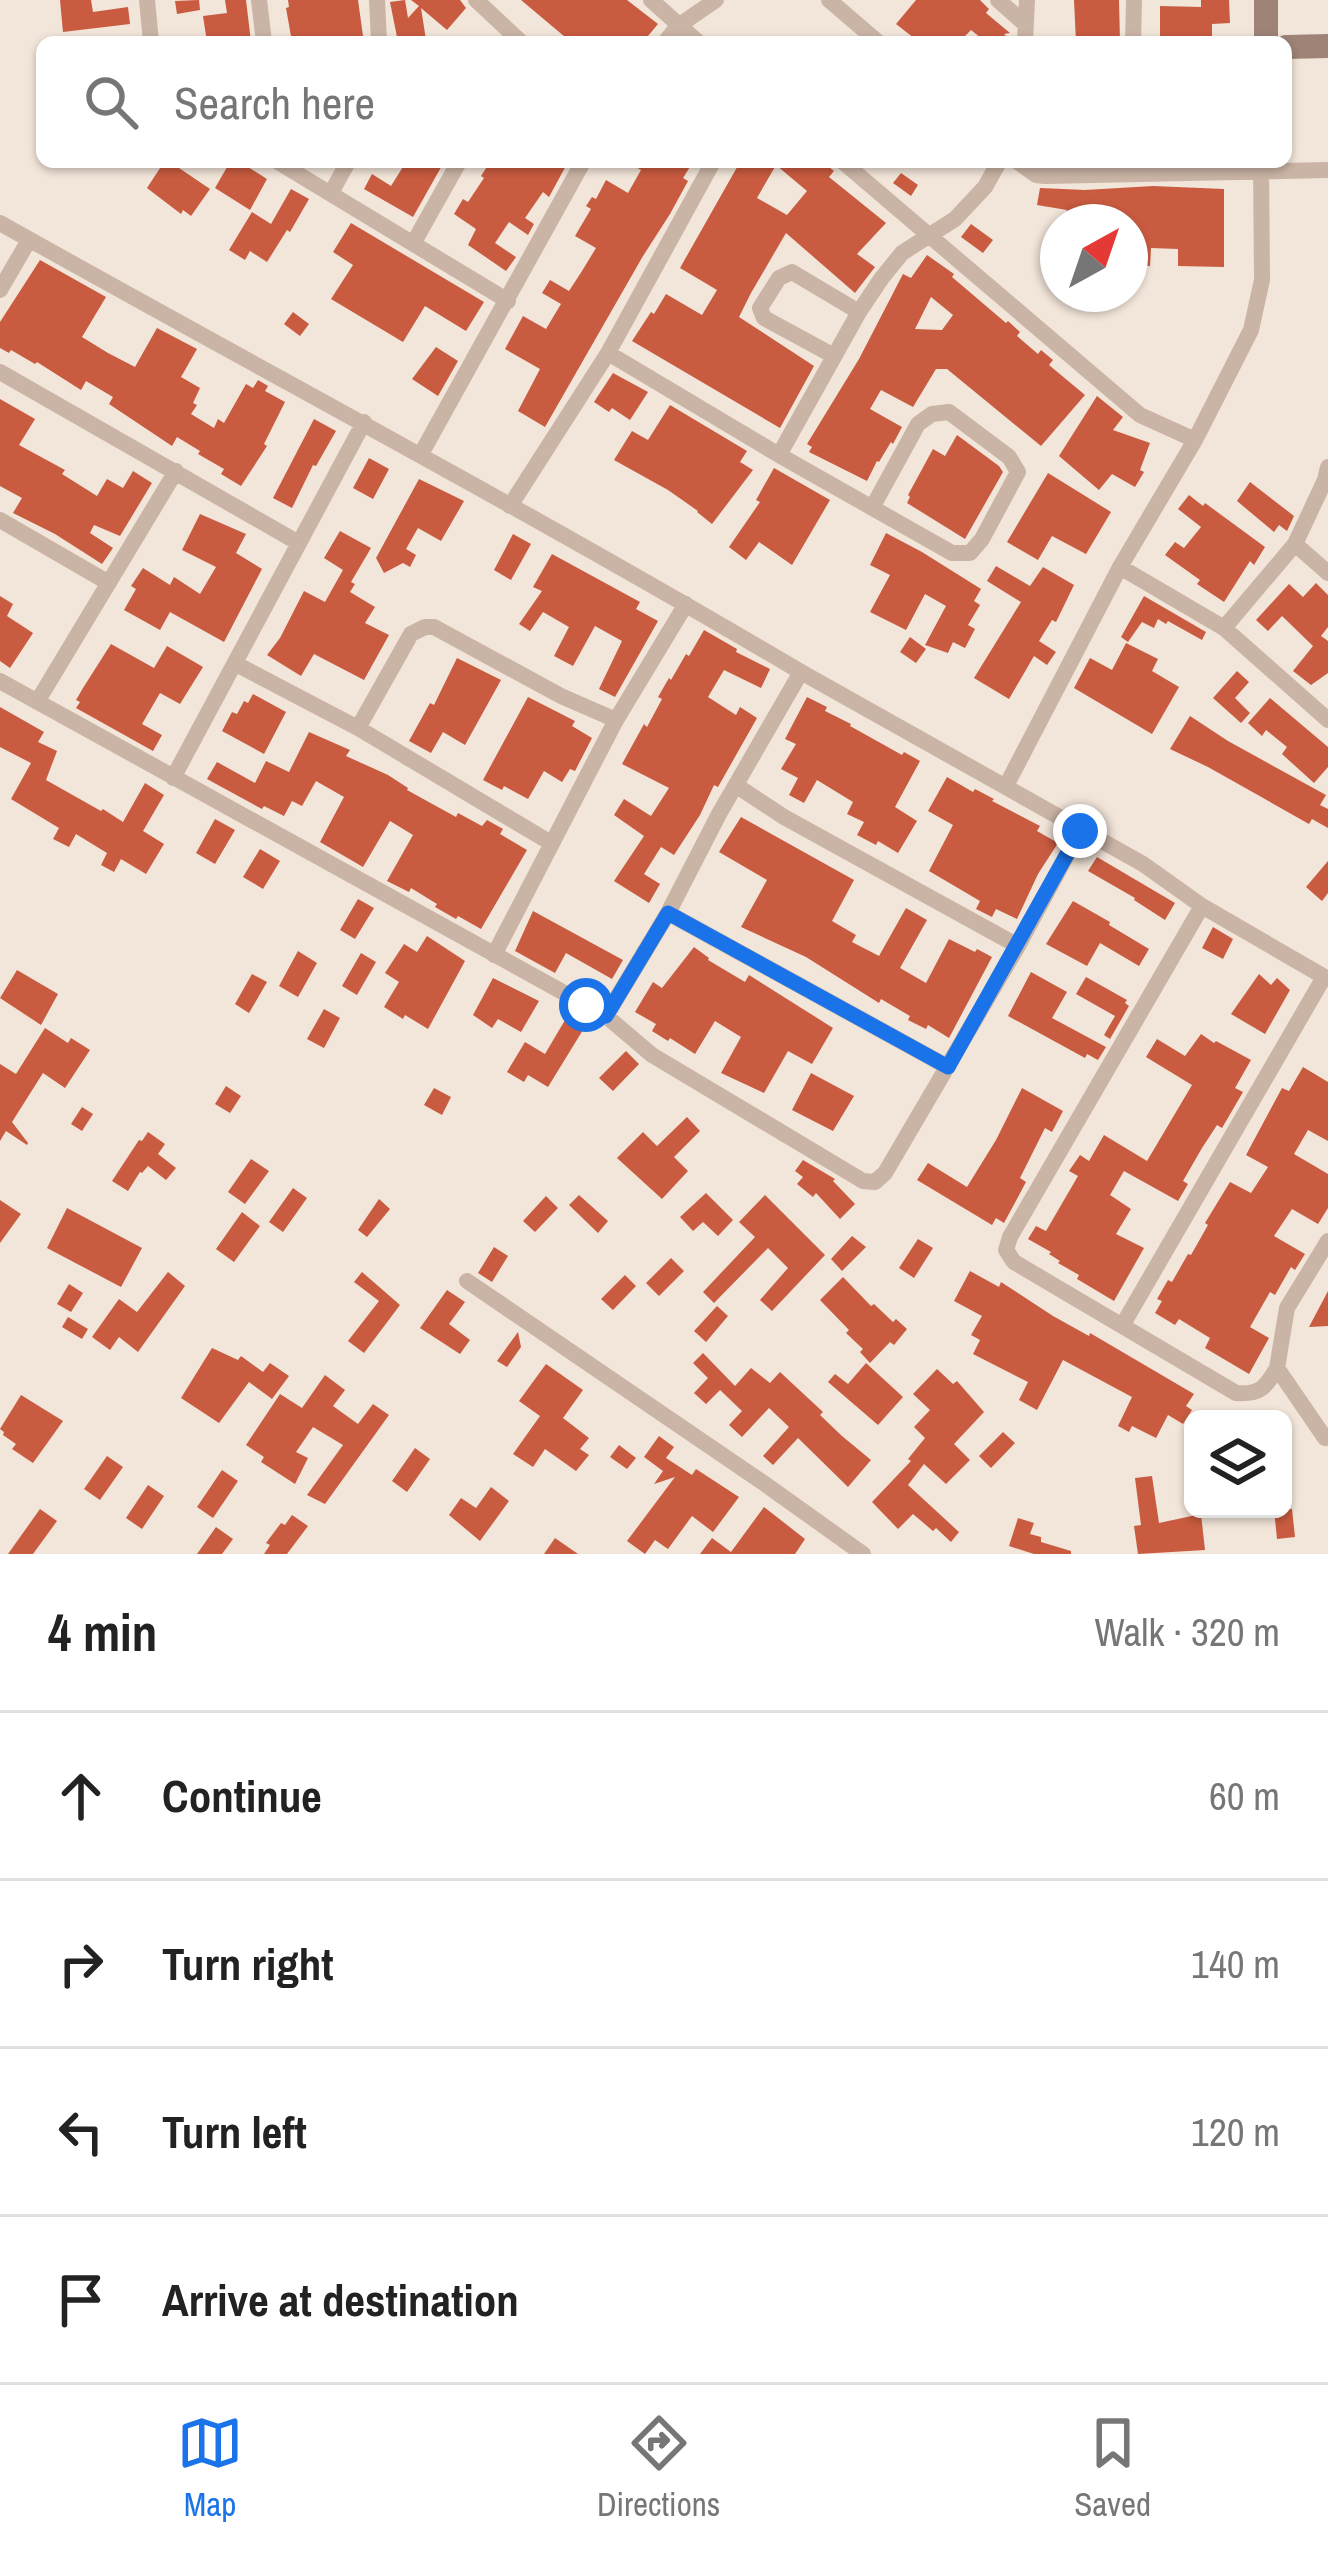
<!DOCTYPE html>
<meta charset="utf-8">
<style>
body{margin:0;font-family:"Archivo Narrow",sans-serif;background:#f2f2f2;color:#222}
.controls{position:absolute;right:36px;bottom:36px;display:grid;overflow:hidden;border-radius:18px;box-shadow:0 3px 9px #0004}
.controls button{width:108px;height:108px;display:grid;place-items:center;padding:0;border:0;border-bottom:3px solid #e0e0e0;background:#fff;color:#222;font:60px sans-serif}
.compass{position:absolute;left:1040px;top:204px;width:108px;height:108px;border-radius:50%;background:#fff;box-shadow:0 3px 9px #0004;rotate:40deg}
.stop{position:absolute;width:36px;height:36px;margin:-27px;border:9px solid #1a73e8;border-radius:50%;background:#fff}
.stop.end{background:#1a73e8;border-color:#fff;box-shadow:0 3px 12px #0008}
.list{margin:0;padding:0;list-style:none}
h2{display:flex;justify-content:space-between;align-items:center;height:156px;margin:0;padding:0 48px;font-size:51px}
h2 small{font-size:39px;font-weight:400;color:#767676}
.list li{display:grid;grid-template-columns:78px 1fr auto;gap:36px;align-items:center;box-sizing:border-box;height:168px;padding:0 48px;border-top:3px solid #e0e0e0}
.list b{display:block;font-size:45px;white-space:nowrap}
.list em{font-size:39px;font-style:normal;color:#767676}
.icon{flex:none;width:66px;height:66px;fill:none;stroke:currentColor;stroke-width:2;stroke-linecap:round;stroke-linejoin:round}
.map{position:relative;flex:none;width:1328px;height:1554px;overflow:hidden}
.search{position:absolute;background:#fff;box-shadow:0 3px 9px #0004;left:36px;right:36px;top:36px;height:132px;display:flex;align-items:center;gap:30px;box-sizing:border-box;padding:0 42px;border-radius:18px;color:#767676;font-size:45px}
.sheet{height:828px;background:#fff}
nav{display:flex;justify-content:space-around;align-items:center;box-sizing:border-box;height:168px;border-top:3px solid #e0e0e0;background:#fff;font-size:33px;color:#767676}
nav a{display:grid;justify-items:center;gap:6px}
nav .on{color:#1a73e8}
.map>svg:first-child{display:block}
.building{fill:#c95b40;fill-rule:evenodd}
.lines{fill:none;stroke-linecap:round;stroke-linejoin:round}
.street{stroke:#cab4a5;stroke-width:16}
.secondary{stroke:#9e8376;stroke-width:24}
.route{stroke:#1a73e8;stroke-width:15}
</style>
<div class="map">
<svg width="1328" height="1554" viewBox="0 0 1328 1554">
<rect width="100%" height="100%" fill="#f2e5d9"/>
<path class="building" d="M60,0h31l2,12 35,-5 2,17 -67,8z
M199,0l1,10 -23,4 -2,-13z
M225,0h21l5,42h-44l-4,-26 24,-3z
M288,0h70l5,36 -31,5v-4l-40,5 -6,-34 3,-1z
M405,0l3,18 11,-12 -8,-6h49l6,8 -19,22 -26,-22 5,32 -28,2 -8,-40z
M521,0h106l31,24 -15,18h-72z
M916,0h64l9,9 -3,4 24,20 -6,1 8,8h-26l-15,-12 -12,12h-40l-23,-18z
M1074,0h45l1,42h-44z
M1201,0h28l1,23 -18,1v18h-52v-36l41,1z
M164,162h19l-4,6 31,21 -19,27 -8,-6 -2,4 -34,-26z
M230,162h10l27,17 -17,31 -35,-22z
M406,162h38l-31,55 -49,-28 8,-15 19,12z
M490,162h78l-19,35 -6,-5 -18,26 9,6 -6,11 -19,-13 -14,21 21,14 -10,14 -38,-26 8,-16 -22,-15 9,-15 5,3 16,-24 -3,-2z
M627,162h66l-10,16 5,3 -18,33 -27,42 -98,171 -27,-16 22,-42 -35,-20 18,-33 23,13 15,-25 -19,-11 8,-13 19,11 13,-20 14,-23 -21,-12 16,-27 -5,-3 6,-9 4,2 10,-19 22,13 13,-23z
M740,162h83l11,9 -5,6 57,46 -29,31 18,13 -20,26 -69,-60 -35,60 -12,24 75,49 -34,62 -148,-87 19,-29 3,2 12,-20 36,21 15,-25 -37,-22zM776,165l31,26 -20,24 -30,-17z
M901,173l17,12 -7,11 -18,-13z
M1153,186l71,3v78l-46,-1v-17l-27,-1 -1,18 -20,-1 1,-43h-45v-4l-20,-4 1,-4 -30,-5 3,-17 45,2z
M291,189l18,10 -19,33 -3,-2 -20,32 -17,-11 -5,9 -16,-10 23,-38 19,12z
M351,223l133,79 -18,29 -41,-25 -22,36 -72,-43 22,-34 -20,-13z
M971,224l22,16 -10,13 -22,-16z
M927,255l27,19 -2,3 54,46 2,-2 12,11 -3,4 21,18 3,-4 12,10 -4,5 36,30 -44,51 -94,-77h-11l-23,38 -32,-17 -11,19 32,18 -9,17 -2,-2 -12,20 -2,-1 -10,20 -58,-29 3,-5 -5,-3 52,-85 44,-85 8,4zM931,297l22,18 -11,15 -27,-1z
M40,260l66,37 -24,40 26,16 27,14 22,-39 40,21 -16,28 19,11 -7,15 4,2 -6,9 23,14 4,-9 6,4 22,-39 7,4 5,-8 10,6 -3,5 20,11 -21,42 3,2 -26,40 -20,-12 3,-5 -26,-15 2,-3 -23,-14 -5,9 -63,-42 4,-7 -27,-16 -5,9 -44,-28 -2,2 -24,-14 -2,3 -9,-5v-26z
M293,312l16,12 -9,12 -16,-12z
M436,347l22,14 -20,35 -26,-17z
M613,373l35,19 -18,28 -18,-12 -3,4 -15,-10z
M1097,396l26,21 -10,13 37,13 -10,27 4,2 -9,15 -23,-13 -13,16 -40,-34z
M0,399l35,20 -16,26 46,25 -3,4 35,22 10,-17 16,9 10,-17 19,12 -32,53 -26,-11 -4,8 23,15 -11,16 -47,-30 -42,-21 9,-15 -22,-12z
M670,405l77,46 -7,11 13,8 -41,54 -15,-12 1,-1 -30,-21 -54,-30 18,-29 16,9z
M314,419l22,12 -20,35 -3,-1 -21,43 -19,-10z
M957,435l42,31 4,6 -38,67 -58,-36 3,-6 -2,-2 25,-46 12,7z
M369,458l20,11 -16,30 -20,-11z
M774,468l56,32 -38,65 -33,-23 -13,18 -17,-13 31,-45 -4,-2z
M1048,473l63,39 -25,42 -34,-18 -14,24 -31,-18z
M419,479l45,22 -23,40 -23,-13 -12,21 10,6 -6,12 -7,-4 -19,10 -8,-15z
M1250,482l44,34 -7,15 -8,-6 -5,7 -37,-31z
M1189,495l14,11 2,-3 60,44 -11,18 -4,-4 -26,41 -27,-18 3,-4 -35,-25 10,-13 9,6 17,-21 -23,-18z
M200,514l46,20 -10,19 26,16 -38,73 -54,-30 -10,18 -36,-20 12,-21 -5,-3 12,-18 27,17 4,-8 26,17 16,-27 -34,-17z
M340,531l31,17 -20,34 4,2 -5,8 25,15 -10,16 24,12 -25,45 -50,-26 -13,22 -34,-21 13,-17 24,-47 21,11 18,-32 -19,-12z
M886,533l36,19 59,37 -7,12 6,4 -12,20 7,4 -10,19 -12,-6 -5,11 -23,-8 21,-39 -21,-12 -19,36 -36,-18 20,-37 -20,-10z
M513,534l18,10 -20,36 -17,-10z
M552,554l88,48 -4,7 22,12 -43,76 -16,-8 23,-48 -27,-15 -22,40 -19,-10 15,-29 -26,-15 -13,19 -11,-7 23,-33 -9,-4z
M996,566l34,20 13,-19 31,18 -18,37 -4,-2 -13,21 17,11 -9,13 -13,-9 -25,43 -35,-21 47,-76 -34,-21z
M1316,583l12,12v32l-7,9 7,5v32l-17,12 -18,-14 20,-25 -31,-30 -14,15 -12,-11 33,-36 14,13z
M0,596l13,8 -6,12 26,17 -23,35 -10,-7z
M1144,596l62,36 -4,8 -34,-19 -2,3 -8,-5 -4,9 -12,-6 -14,20 -7,-5z
M704,630l33,19 -1,3 34,17 -9,19 -37,-18 -16,27 28,18 4,-8 17,11 -39,69 -4,-2 -14,30 -26,40 -13,-8 -17,27 16,10 -11,19 -35,-22 30,-45 -30,-21 10,-16 27,17 18,-28 -47,-24 22,-40 3,3 15,-28 -4,-2 11,-19 2,2 15,-26 3,2z
M910,637l16,12 -10,14 -16,-11z
M1126,643l32,16 -6,12 27,16 -27,47 -78,-46 16,-30 22,12z
M111,644l43,24 13,-22 36,21 -23,37 -20,-11 -18,31 20,11 -9,16 -77,-43 4,-6 -4,-2 7,-12z
M457,658l44,22 -36,65 -22,-13 -12,21 -22,-12 21,-38 4,2z
M1237,671l12,11 -14,16 15,15 -9,10 -28,-25z
M253,694l33,18 -22,42 -42,-23 10,-19 5,2 7,-13 4,2z
M528,697l47,24 -3,5 20,12 -17,33 -5,-2 -8,13 -18,-11 -16,28 -24,-13 -2,4 -19,-10z
M807,697l20,10 -2,4 26,13 -1,2 52,29 2,-3 16,9 -25,46 22,14 -19,32 -20,-12 -2,4 -19,-10 7,-13 -17,-8 6,-12 -36,-22 -13,23 -15,-8 9,-17 -17,-9 15,-25 -11,-5z
M1270,698l58,49v20l-14,16 -32,-29 5,-7 -21,-17 -4,6 -14,-13z
M0,707l44,25 -6,10 19,9 -11,29 55,31 2,-2 20,13 22,-39 19,12 -21,36 21,13 -18,30 -25,-15 -7,13 -13,-7 6,-12 -31,-19 -7,13 -16,-8 6,-11 -48,-29 20,-36 -31,-16z
M1190,716l38,25 98,54 -6,10 8,4v19l-16,-9 -3,5 -101,-57 -38,-18z
M309,732l41,18 -4,6 42,19 20,13 -1,2 49,27 2,-4 24,13 5,-6 16,9 -3,5 27,16 -46,79 -23,-13 -2,3 -21,-12 2,-3 -26,-16 -2,4 -22,-11 26,-46 -23,-14 -27,46 -43,-25 24,-45 -28,-16 -14,25 -10,-5 -8,15 -20,-10 -2,3 -55,-30 10,-17 38,21 11,-22 23,11z
M947,777l26,15 2,-3 19,10 -2,2 48,25 -3,5 21,12 -20,31 -21,45 -21,-10 -4,8 -16,-8 4,-8 -51,-30 24,-46 -25,-14z
M741,817l113,63 -22,41 24,14 -4,7 27,14 27,-48 21,12 -27,48 26,15 23,-44 26,13 2,-3 15,8 -43,81 -21,-13 -2,4 -18,-9 2,-4 -29,-17 -2,4 -73,-46 -65,-30 26,-47 -48,-28z
M215,819l20,11 -20,34 -19,-11z
M260,849l20,12 -17,28 -20,-12z
M1097,857l78,46 -10,17 -31,-20 1,-2 -47,-27z
M1328,861v32l-6,8 -16,-14z
M358,899l16,9 -19,31 -15,-9z
M1073,901l37,21 -1,3 40,24 -10,17 -39,-23 -13,23 -41,-22z
M533,911l90,49 -11,19 -46,-26 -11,20 -40,-22z
M1213,927l20,12 -10,20 -21,-11z
M427,936l38,25 -37,68 -23,-14 -2,4 -19,-12 15,-25 -14,-9 19,-29 13,8z
M694,947l15,11 -1,2 37,22 4,-7 84,53 -21,36 -24,-13 -24,42 -43,-20 20,-36 -26,-16 -20,33 -25,-16 -2,3 -16,-10 4,-7 -21,-12 18,-30 9,6z
M298,951l19,12 -19,34 -19,-11z
M361,953l15,9 -19,33 -15,-9z
M17,970l41,24 -17,31 -41,-27z
M1031,972l36,20 -15,26 54,29 -8,13 -11,-6 -2,4 -77,-42z
M252,974l15,8 -18,31 -14,-9z
M1259,974l12,11 6,-7 13,12 -25,44 -34,-20z
M1086,977l41,23 -2,3 4,3 -19,33 -6,-4 11,-19 -39,-22z
M493,978l46,23 -18,31 -23,-13 -6,9 -19,-13z
M324,1009l16,9 -16,30 -17,-9z
M568,1015l18,10 -38,62 -20,-12 -4,7 -17,-10 18,-30 20,12z
M45,1028l23,15 3,-5 19,12 -25,38 -22,-15 -31,49 16,21 -1,2 -21,-14 -6,10v-77l16,10z
M1201,1034l13,9 2,-2 35,19 -16,28 8,4 -21,36 -5,-3 -15,23 -19,33 5,3 -10,17 -54,-30 -14,24 21,14 -15,25 28,14 -30,53 -37,-22 2,-4 -21,-12 2,-2 -11,-7 2,-2 -23,-13 8,-13 10,5 32,-55 -9,-5 11,-16 9,6 15,-26 43,26 45,-76 -46,-28 11,-18 28,17z
M626,1051l13,13 -26,27 -14,-13z
M1303,1067l25,15v59l-20,-11 -14,24 34,20v34l-10,16 -26,-15 -18,27 31,18 -10,16 -4,-3 -16,28 -5,-3 -20,35 19,11 -20,36 -44,-26 5,-10 -31,-19 -4,6 -20,-12 7,-12 -5,-2 11,-19 4,2 16,-28 3,1 17,-30 -3,-2 25,-41 21,11 17,-26 -22,-12 36,-67 7,3z
M811,1073l43,23 -21,35 -41,-21z
M226,1086l15,10 -11,17 -15,-9z
M434,1088l17,9 -9,18 -18,-10z
M1022,1088l41,23 -11,21 -7,-4 -25,50 6,4 -22,41 -8,-5 -4,7 -75,-45 11,-17 39,24 29,-47z
M82,1107l11,7 -11,17 -11,-7z
M687,1117l13,14 -26,26 14,14 -26,28 -45,-41 26,-26 14,14z
M148,1132l17,12 -7,10 18,14 -10,12 -18,-14 -6,7 -2,-1 -12,19 -16,-10 27,-41 3,1z
M251,1159l18,12 -24,33 -17,-12z
M803,1160l32,19 -2,2 22,23 -15,15 -24,-26 -3,4 -16,-13 6,-7 -8,-6z
M293,1188l14,10 -24,34 -14,-10z
M706,1193l27,27 -15,16 -15,-14 -10,9 -13,-14z
M579,1195l29,26 -10,12 -29,-28z
M765,1195l60,60 -53,56 -12,-11 28,-32 -20,-20 -54,55 -11,-11 52,-55 -16,-15z
M546,1196l12,12 -23,24 -12,-11z
M379,1199l11,10 -23,28 -9,-7z
M0,1200l21,14 -21,29z
M67,1208l75,40 -21,39 -74,-39z
M242,1212l18,14 -26,36 -18,-13z
M852,1236l14,11 -24,24 -11,-12z
M918,1239l15,9 -19,30 -15,-10z
M494,1247l14,9 -16,26 -14,-9z
M671,1258l13,13 -25,25 -13,-13z
M970,1271l29,16 2,-5 52,34 36,20 1,-3 104,61 -8,12 6,4 -9,14 -15,-9 -12,23 -24,-12 -3,6 -11,-6 14,-29 -69,-37 -26,50 -18,-10 9,-18 -55,-28 7,-14 -9,-5 11,-19 -28,-15z
M168,1272l17,14 -47,66 -19,-15 -9,13 -18,-13 27,-38 18,13z
M362,1272l38,33 -36,48 -16,-12 31,-40 -25,-19z
M625,1275l11,11 -23,24 -12,-11z
M843,1277l28,29 3,-2 19,18 3,-3 11,10 -13,16 -4,-3 -20,21 -10,-11 3,-3 -17,-16 3,-3 -29,-30z
M69,1284l14,9 -12,19 -14,-8z
M447,1290l18,12 -16,22 21,16 -10,14 -40,-26z
M1328,1291v35l-19,1z
M717,1306l11,10 -22,26 -12,-11z
M68,1317l20,12 -6,10 -20,-12z
M518,1332l3,15 -14,20 -10,-6z
M212,1348l26,12 3,-4 22,16 7,-9 19,13 -17,23 -23,-17 -30,41 -38,-25z
M703,1353l32,33 16,-18 19,15 10,-11 43,40 -3,3 22,21 29,24 -23,27 -50,-49 -25,27 -10,-9 26,-29 -20,-19 -27,29 -13,-12 13,-14 -22,-21 -14,14 -12,-11 14,-15 -15,-15z
M866,1363l37,34 -25,28 -50,-43 7,-8 13,10z
M546,1364l37,26 -20,28 26,20 -9,11 9,6 -13,16 -31,-22 -12,18 -20,-13 27,-38 -21,-15z
M937,1369l16,15 4,-3 27,31 -30,32 16,16 -24,24 -22,-20 -16,21 51,47 -8,10 -15,-14 -3,3 -20,-17 -15,15 -26,-27 39,-41 -3,-2 17,-21 -11,-11 16,-17 -17,-16z
M325,1375l20,15 -12,16 25,18 15,-20 16,11 -64,89 -18,-9 36,-50 -30,-18 -17,25 12,6 -13,26 -34,-22 3,-5 -18,-12 34,-51 22,14z
M21,1395l42,26 -30,42 -21,-14 4,-5 -13,-9 1,-3 -4,-3z
M1003,1432l12,11 -24,25 -12,-12z
M659,1436l15,11 -8,11 26,17 4,-6 43,28 -26,35 -21,-16 -24,33 -13,-9 -10,14 -18,-13 48,-64 -21,7 9,-13 -19,-14z
M619,1445l17,13 -9,11 -17,-12z
M415,1448l15,11 -23,33 -15,-11z
M107,1456l16,11 -23,33 -16,-11z
M222,1470l16,11 -25,37 -16,-11z
M1152,1476l7,47 42,-9 4,36 -67,4 -4,-28 7,-1 -6,-47z
M148,1485l16,11 -22,33 -16,-11z
M491,1487l18,14 -29,40 -31,-26 12,-17 15,10z
M764,1507l41,32 -10,15h-95l12,-16 19,14z
M40,1509l17,12 -24,33h-25z
M1274,1509h18l3,28 -18,2z
M292,1515l16,11 -21,28h-23l6,-9 -4,-2 15,-20 4,2z
M1018,1518l16,5 -4,11 11,3v5l30,9v3h-37l-25,-8z
M216,1527l17,12 -11,15h-25z
M555,1538l23,16h-34z"/>
<g class="lines">
<path class="street" d="M147,0l4,42
M259,0l5,42
M377,0l2,42
M476,0l45,42
M651,0l47,42
M829,0l49,42
M998,0l27,24
M665,42l13,-16 38,-26
M1025,42l2,-42
M1133,42l1,-42
M278,162l230,139
M713,162l-105,191 171,102 173,98h18l12,-14 36,-67 -9,-15 -60,-45 -17,2 -14,10 -46,84
M843,162l297,253 55,25
M1018,162l18,13 9,1 283,-6
M331,193l17,-31
M0,223c267,150 538,293 801,449
M414,242l45,-80
M0,290l29,-50
M834,356l-70,-38 -4,-10 19,-30 13,-6 67,40
M0,372l297,170
M421,454l162,-292
M779,455l80,-143 22,-33 21,-26 53,-34 30,-32 14,-25
M510,506l98,-153
M0,520l109,63
M1295,544l30,-64 3,-13
M1120,567l104,61 104,92
M1224,628l71,-84 33,29
M236,664l122,64 193,115
M0,681l606,335 46,39 211,126 12,1 10,-9 133,-227
M37,702l139,-231
M358,728l53,-94 14,-7h9l127,69 55,24
M173,778l191,-356
M737,786l47,31 234,129 62,-115
M1006,786l114,-219 75,-127 56,-110 11,-50 -1,-118
M1202,906l-192,331 -4,13 8,12 222,131c24,2 29,-5 41,-25
M668,913l280,154
M494,955l122,-235 70,-116
M606,1016l62,-103 51,-99 82,-142 342,192 59,42 126,73
M467,1281l298,203 98,70
M1122,1326l202,-349
M1325,1438l-48,-70 10,-60 41,-67"/>
<path class="secondary" d="M1266,0v42
M1286,47l42,-1"/>
</g>
<g class="lines">
<path class="route" d="M586,1005l20,11 62,-103 280,154 132,-236"/>
</g>
</svg>
<div class="controls">
<button><svg class="icon" aria-label="layers" viewBox="0 0 24 24"><path d="M12 4l9 5-9 5-9-5zM3 14l9 5 9-5"/></svg></button>
</div>
<svg class="compass" viewBox="-18 -18 36 36"><path d="M0-13l5 13h-10z" fill="#e53935"/><path d="M0 13l5-13h-10z" fill="#767676"/></svg>
<div class="stop" style="left:586px;top:1005px"></div>
<div class="stop end" style="left:1080px;top:831px"></div>
<div class="search"><svg class="icon" aria-label="search" viewBox="0 0 24 24"><circle cx="10" cy="10" r="6"/><path d="M15 15l6 6"/></svg>Search here</div>
</div>
<section class="sheet">
<h2>4 min<small>Walk · 320 m</small></h2>
<ul class="list">
<li><svg class="icon" aria-label="ahead" viewBox="0 0 24 24"><path d="M12 20V5M6 11l6-6 6 6"/></svg><div><b>Continue</b></div><em>60 m</em></li>
<li><svg class="icon" aria-label="right" viewBox="0 0 24 24"><path d="M7 20v-9h11M14 6l5 5-5 5"/></svg><div><b>Turn right</b></div><em>140 m</em></li>
<li><svg class="icon" aria-label="left" viewBox="0 0 24 24"><path d="M17 20v-9H6M10 6l-5 5 5 5"/></svg><div><b>Turn left</b></div><em>120 m</em></li>
<li><svg class="icon" aria-label="arrive" viewBox="0 0 24 24"><path d="M6 21V4h12l-3 4 3 4H6"/></svg><div><b>Arrive at destination</b></div></li>
</ul>
</section>
<nav>
<a class="on"><svg class="icon" aria-label="map" viewBox="0 0 24 24"><path d="M3 6l6-2 6 2 6-2v14l-6 2-6-2-6 2zM9 4v14M15 6v14"/></svg>Map</a>
<a><svg class="icon" aria-label="directions" viewBox="0 0 24 24"><path d="M12 3l9 9-9 9-9-9zM9 14v-3h6M13 9l2 2-2 2"/></svg>Directions</a>
<a><svg class="icon" aria-label="saved" viewBox="0 0 24 24"><path d="M7 4h10v16l-5-4-5 4z"/></svg>Saved</a>
</nav>
